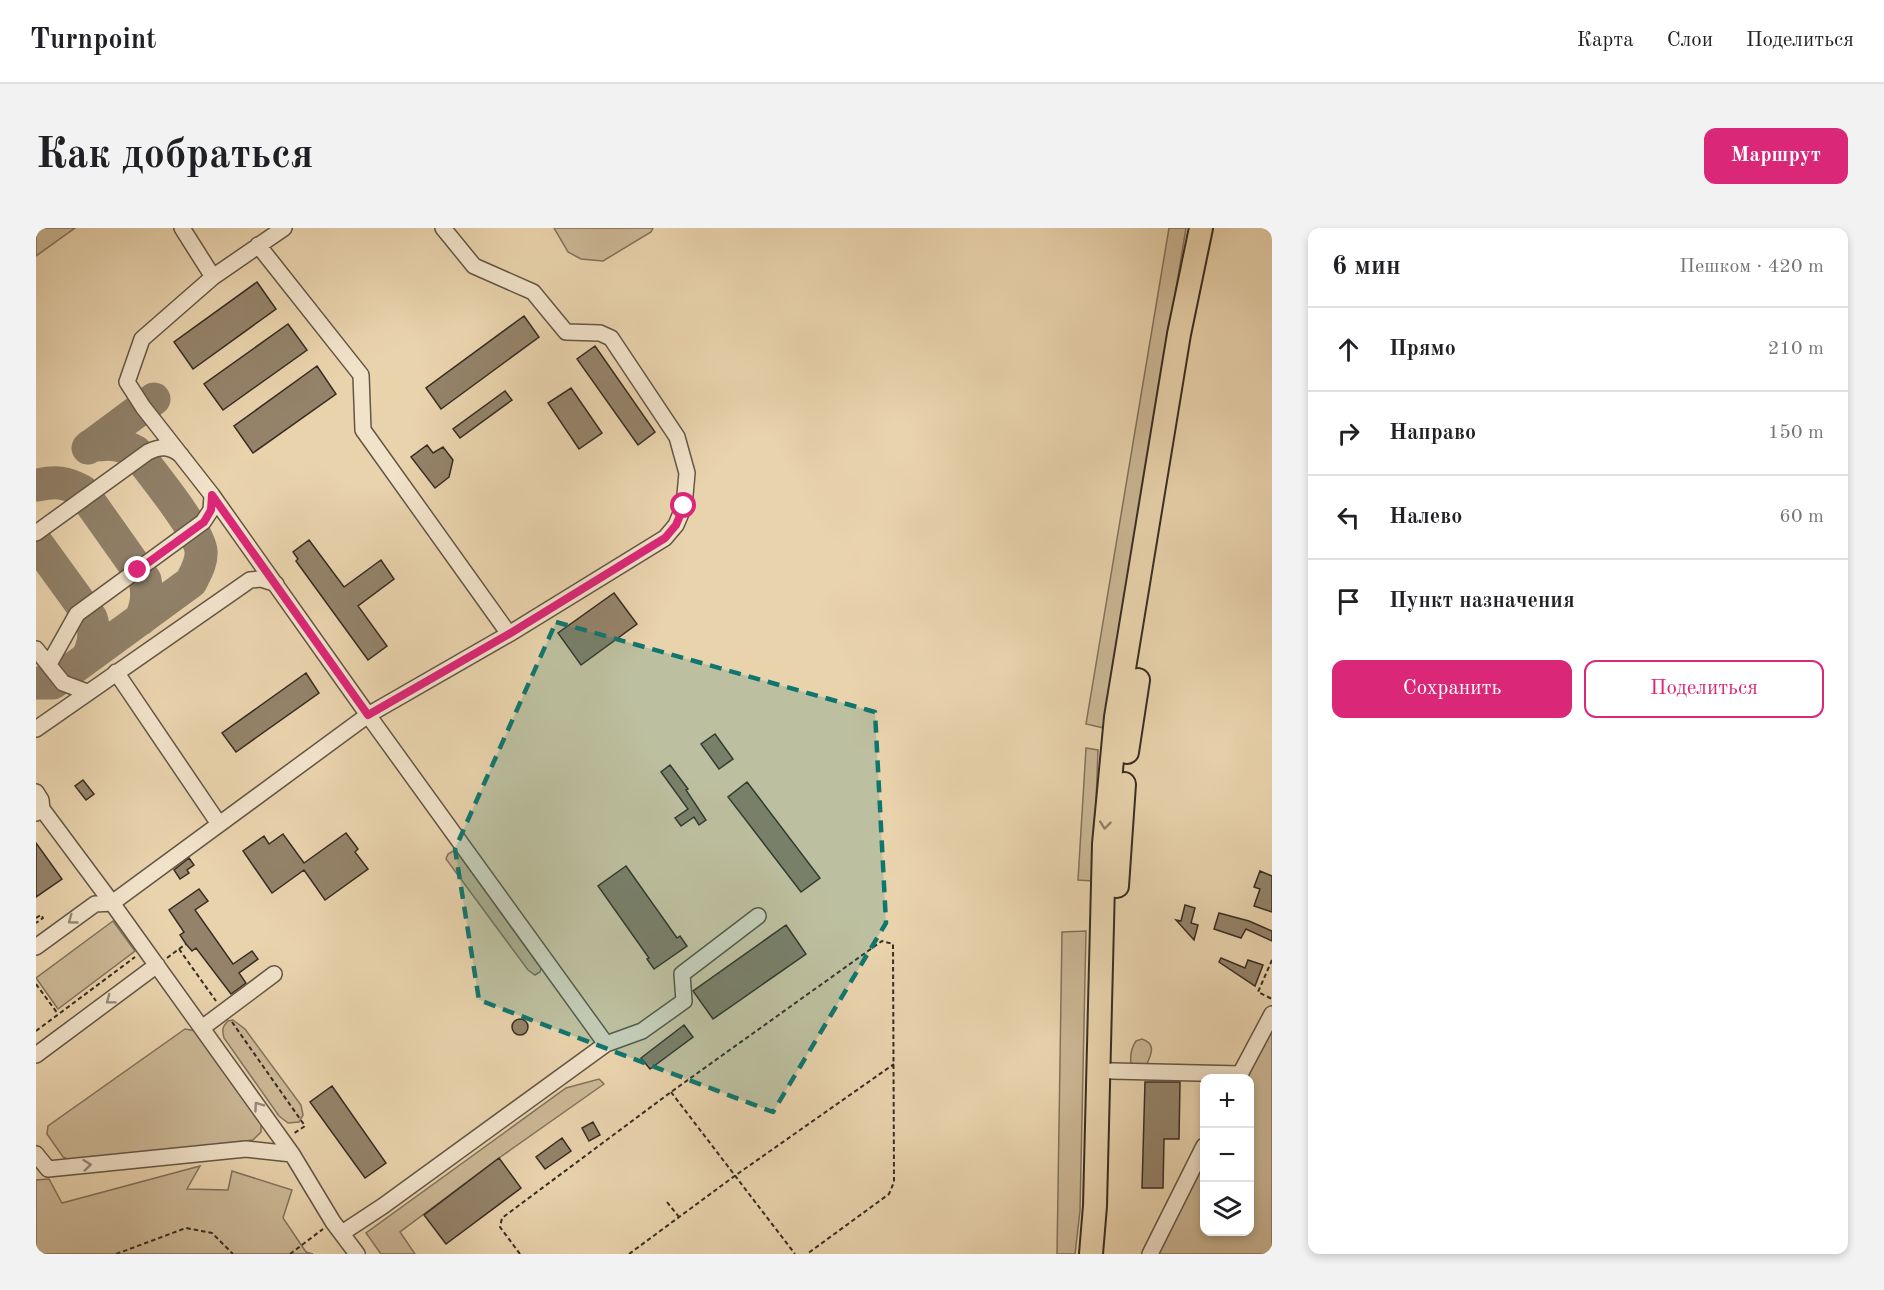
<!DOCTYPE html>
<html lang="ru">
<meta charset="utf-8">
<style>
body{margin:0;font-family:"Old Standard TT",serif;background:#f2f2f2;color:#202124}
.controls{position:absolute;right:18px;bottom:18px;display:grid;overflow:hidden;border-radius:12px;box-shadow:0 3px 9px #0003}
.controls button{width:54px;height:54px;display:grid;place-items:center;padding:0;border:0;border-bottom:2px solid #e0e0e0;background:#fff;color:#202124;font:30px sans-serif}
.stop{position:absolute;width:18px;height:18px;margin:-14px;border:4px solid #db2777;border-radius:50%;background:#fff}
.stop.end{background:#db2777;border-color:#fff;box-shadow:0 2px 6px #0008}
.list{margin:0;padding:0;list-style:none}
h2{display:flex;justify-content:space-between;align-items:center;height:78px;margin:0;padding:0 24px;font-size:26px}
h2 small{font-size:20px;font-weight:400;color:#757577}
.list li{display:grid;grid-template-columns:39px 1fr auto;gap:18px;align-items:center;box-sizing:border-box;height:84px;padding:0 24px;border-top:2px solid #e0e0e0}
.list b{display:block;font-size:22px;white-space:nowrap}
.list em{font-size:20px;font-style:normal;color:#757577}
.actions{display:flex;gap:12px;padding:18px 24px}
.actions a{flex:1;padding:14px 0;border:2px solid #db2777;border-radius:12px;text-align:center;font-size:21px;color:#db2777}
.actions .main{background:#db2777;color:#fff}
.icon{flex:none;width:33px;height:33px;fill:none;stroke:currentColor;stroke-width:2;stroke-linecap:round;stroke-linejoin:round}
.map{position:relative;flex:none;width:1236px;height:1026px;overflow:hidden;border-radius:12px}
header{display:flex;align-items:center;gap:36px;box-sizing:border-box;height:84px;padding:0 30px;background:#fff;border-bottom:2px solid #e0e0e0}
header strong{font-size:28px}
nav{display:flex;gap:33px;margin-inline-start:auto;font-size:21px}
.intro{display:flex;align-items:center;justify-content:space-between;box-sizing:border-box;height:144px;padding:0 36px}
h1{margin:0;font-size:42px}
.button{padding:15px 27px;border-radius:12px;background:#db2777;color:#fff;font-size:21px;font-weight:700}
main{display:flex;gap:36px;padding:0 36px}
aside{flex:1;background:#fff;border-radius:12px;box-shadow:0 3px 9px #0003}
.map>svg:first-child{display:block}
.green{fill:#cbb795;stroke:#82725c;stroke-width:1.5}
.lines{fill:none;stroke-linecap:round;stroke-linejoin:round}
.taxiway{stroke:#908068;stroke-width:33}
.building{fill:#94836a;stroke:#382d22;stroke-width:1.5}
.minor-casing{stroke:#645645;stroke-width:18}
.highway-casing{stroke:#382d22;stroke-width:26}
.path{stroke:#382d22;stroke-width:2;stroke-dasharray:4.5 3;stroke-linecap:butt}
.minor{stroke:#f1e2ca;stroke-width:15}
.highway{stroke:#e9d3ad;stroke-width:22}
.oneway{stroke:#908068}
.oneway2{stroke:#948876}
.route{stroke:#db2777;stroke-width:8}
.marked{fill:#0f766e;fill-opacity:0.2;stroke:#0f766e;stroke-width:4.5;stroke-dasharray:12 8;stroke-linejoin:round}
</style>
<header>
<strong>Turnpoint</strong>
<nav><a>Карта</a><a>Слои</a><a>Поделиться</a></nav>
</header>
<div class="intro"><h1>Как добраться</h1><a class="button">Маршрут</a></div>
<main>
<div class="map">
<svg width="1236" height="1026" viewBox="0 0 1236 1026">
<rect width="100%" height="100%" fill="#e9d3ad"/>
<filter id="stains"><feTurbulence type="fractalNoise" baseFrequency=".00333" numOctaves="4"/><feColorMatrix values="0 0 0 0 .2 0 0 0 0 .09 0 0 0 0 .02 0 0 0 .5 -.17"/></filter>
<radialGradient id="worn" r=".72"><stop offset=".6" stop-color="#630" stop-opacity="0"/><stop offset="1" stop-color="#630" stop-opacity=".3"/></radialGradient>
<path class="green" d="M0,0h39l-39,28z
M518,0h99l-2,4 -48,29 -22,-2 -13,-7z
M1133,0h17l-82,500 -18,-4z
M1050,520l12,2 -5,131 -15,-1z
M417,623l6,3 82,114 -1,4 -5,3 -7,-5 -82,-111 2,-5z
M77,693l22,30 -77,58 -22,-31z
M1050,703l-6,280 -5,43h-18l5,-322z
M197,792l12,9 56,76 2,10 -4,7 -11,1 -9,-7 -55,-78c-2,-8 -2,-11 4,-17z
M149,801l11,2 65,91v10l-8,8 -179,22 -11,-5 -16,-23 1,-8z
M1236,802v224h-114l46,-92v70h46v-154h-3z
M1106,811c15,5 9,16 4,27l-15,-2c-1,-9 0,-16 5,-23z
M563,851l5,5 -105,74 -99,74 15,22h-34l-15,-21 200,-145z
M164,938l-13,23 41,1 4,-19 60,19 -9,28 23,34 7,2h-277v-74l13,-1 13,24z"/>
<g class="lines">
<path class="taxiway" d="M52,220l66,-49
M2,257c17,-4 28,-3 44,6l63,89c3,15 2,24 -4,39
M0,314l55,76c5,15 3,25 -3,39
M0,455h17l138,-101c5,-10 11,-20 10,-31 -2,-21 -50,-79 -65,-99 -16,-9 -28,-9 -46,-6"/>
</g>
<path class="building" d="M221,54l19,27 -83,60 -19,-27z
M488,88l15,21 -98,72 -15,-21z
M252,96l19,26 -84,60 -19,-26z
M559,118l60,86 -17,13 -61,-86z
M281,138l19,28 -83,59 -19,-27z
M535,160l31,45 -23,16 -31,-46z
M469,163l7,9 -52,38 -7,-9z
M391,217l6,8 10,-6 10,13 -4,17 -14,11 -24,-31z
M273,312l35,47 37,-27 13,19 -36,27 29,40 -19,14 -72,-99 2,-2 -5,-7z
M578,365l23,31 -56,41 -23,-32z
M270,445l13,20 -83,59 -14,-19z
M679,506l18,25 -14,10 -18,-25z
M634,537l18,24 -2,1 20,30 -7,5 -5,-8 -13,9 -6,-8 13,-9 -27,-37z
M47,552l11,14 -8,6 -11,-14z
M711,554l73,96 -19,14 -73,-95z
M310,605l12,16 -3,3 13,17 -43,31 -21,-30 -32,23 -29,-42 21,-15 5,8 14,-10 21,29z
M0,615l26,36 -26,18z
M153,630l5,7 -7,5 2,3 -9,6 -6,-9z
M590,638l51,72 3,-2 7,10 -33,23 -7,-10 2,-1 -51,-72z
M1224,643l12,5v36l-18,-6 6,-17 -6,-2z
M163,661l9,12 -13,9 38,54 19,-13 6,8 -19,14 7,10 -15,11 -35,-46 -4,3 -6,-7 -6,-9 4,-3 -15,-22z
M1149,677l10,3 -4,15 7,2 -4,15 -18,-20 5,1z
M1183,685l30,8 23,10v10l-26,-12 -5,9 -27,-9z
M750,697l20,29 -93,65 -20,-28z
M1185,730l24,10 3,-8 15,5 -8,21 -36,-24z
M476 799a8 8 0 1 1 16 0a8 8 0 1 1-16 0Z
M648,797l9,12 -43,32 -9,-11z
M1109,854h35l-1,57h-15l-1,49h-21z
M296,858l54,77 -21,15 -55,-76z
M557,894l7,13 -11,6 -7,-13z
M526,910l9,13 -26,18 -9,-12z
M463,930l22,30 -75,56 -22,-29z"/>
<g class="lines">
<g class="minor-casing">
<path id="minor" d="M146,0l31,49
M248,0l-71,49 -71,62 -15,43 16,25 69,88 156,220 141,-81 156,-96 11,-13 8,-19 3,-33 -10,-36 -66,-99 -11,-5 -34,-1 -33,-40 -59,-26 -31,-38
M222,17l103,130 2,55 146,204
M0,305l112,-81c13,-6 21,-6 33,3
M0,421l27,34 24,9
M13,436l28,-50 126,-92 8,-12 1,-15
M80,444l103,152
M0,501l214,-149 11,-1 15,5
M0,564l5,8 1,9
M0,585l6,-4 70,94 256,-188 238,329 36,-13 42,-30 -2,-27 76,-58
M0,719l59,-43 17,-1 180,251 41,68 24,32
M166,800l72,-54
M0,827l121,-90
M1076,843l129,3
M1202,850l34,-64
M0,926l12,15 198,-20 46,5
M306,1005l41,-27 223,-162
M1114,1026l54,-108"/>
</g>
<g class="highway-casing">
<path id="highway" d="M1091,524l11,-72
M1081,658l7,-102
M1055,1026l4,-48 9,-362 12,-127 63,-383 22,-106"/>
</g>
<path class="path" d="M0,690l5,-3 2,3 -7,5
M143,721l7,-5
M131,730l12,-9 37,52
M1236,732l-14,32 14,7
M0,756l22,30
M196,794l73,104 -12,8
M0,803l99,-74
M635,864l124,162
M631,974l12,15
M80,1026l70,-26 26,5 21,21
M254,1026l33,-25
M484,1026l-20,-27 2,-9 169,-126 211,-151 11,3 1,238 -5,12 -82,60
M593,1026l107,-79 158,-111"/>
<use href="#minor" class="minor"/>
<use href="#highway" class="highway"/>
</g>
<defs><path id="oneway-chevron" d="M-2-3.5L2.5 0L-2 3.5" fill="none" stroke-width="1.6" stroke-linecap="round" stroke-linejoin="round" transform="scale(1.5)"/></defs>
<use class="oneway" href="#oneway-chevron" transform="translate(1069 597) rotate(96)"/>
<g class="oneway2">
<use href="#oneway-chevron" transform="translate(36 692) rotate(144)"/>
<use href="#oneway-chevron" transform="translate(74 772) rotate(143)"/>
<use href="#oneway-chevron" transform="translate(222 878) rotate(-125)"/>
<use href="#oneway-chevron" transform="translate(51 937) rotate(-6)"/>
</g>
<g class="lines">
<path class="route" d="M102,342l66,-48 7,-12 1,-15 156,220 141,-81 156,-96 11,-13 8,-19"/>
</g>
<path class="marked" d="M520,394l319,90 11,211 -113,189 -294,-112 -24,-151z"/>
<rect width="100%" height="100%" filter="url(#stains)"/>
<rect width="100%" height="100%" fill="url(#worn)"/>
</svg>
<div class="controls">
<button>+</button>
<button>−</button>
<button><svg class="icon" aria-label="layers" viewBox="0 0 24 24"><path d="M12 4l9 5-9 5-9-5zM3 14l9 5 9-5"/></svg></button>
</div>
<div class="stop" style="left:648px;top:278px"></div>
<div class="stop end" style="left:102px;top:342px"></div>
</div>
<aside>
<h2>6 мин<small>Пешком · 420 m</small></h2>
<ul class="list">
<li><svg class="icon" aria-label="ahead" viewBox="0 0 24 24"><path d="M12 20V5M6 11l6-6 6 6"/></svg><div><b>Прямо</b></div><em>210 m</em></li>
<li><svg class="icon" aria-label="right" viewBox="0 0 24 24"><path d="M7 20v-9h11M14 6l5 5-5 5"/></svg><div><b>Направо</b></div><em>150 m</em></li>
<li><svg class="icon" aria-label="left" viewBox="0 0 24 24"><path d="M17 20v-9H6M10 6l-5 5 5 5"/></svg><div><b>Налево</b></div><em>60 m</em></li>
<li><svg class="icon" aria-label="arrive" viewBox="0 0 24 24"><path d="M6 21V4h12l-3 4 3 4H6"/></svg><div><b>Пункт назначения</b></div></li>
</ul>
<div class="actions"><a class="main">Сохранить</a><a>Поделиться</a></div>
</aside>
</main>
